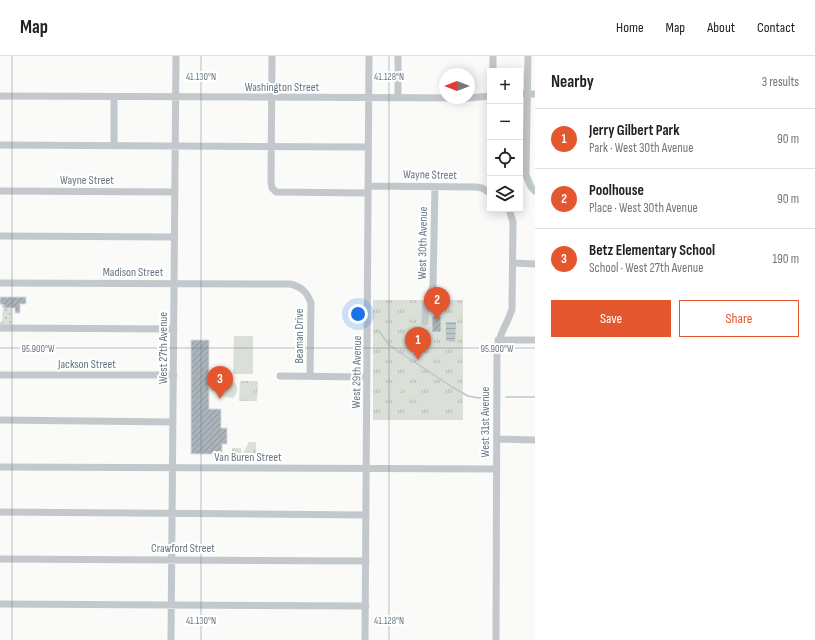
<!DOCTYPE html>
<meta charset="utf-8">
<style>
body{margin:0;font-family:"Sofia Sans Condensed",sans-serif;background:#f2f2f2;color:#222}
.controls{position:absolute;right:12px;top:12px;display:grid;overflow:hidden;border-radius:0px;box-shadow:0 2px 10px #0003}
.controls button{width:36px;height:36px;display:grid;place-items:center;padding:0;border:0;border-bottom:1px solid #e0e0e0;background:#fff;color:#222;font:20px sans-serif}
.compass{position:absolute;left:439px;top:12px;width:36px;height:36px;border-radius:50%;background:#fff;box-shadow:0 2px 10px #0003;rotate:270deg}
.you{position:absolute;left:358px;top:258px;width:14px;height:14px;margin:-10px;border:3px solid #fff;border-radius:50%;background:#1a73e8;box-shadow:0 0 0 6px #1a73e833}
.badge{display:grid;place-items:center;width:26px;height:26px;border-radius:50%;background:#e4572e;color:#fff;font-size:13px;font-weight:700}
.pin{position:absolute;translate:-50% -33px;filter:drop-shadow(0 1px 2px #0008)}
.pin::after{content:'';position:absolute;top:21px;width:14px;height:12px;background:inherit;clip-path:polygon(0 0,100% 0,50% 100%)}
.list{margin:0;padding:0;list-style:none}
h2{display:flex;justify-content:space-between;align-items:center;height:52px;margin:0;padding:0 16px;font-size:17px}
h2 small{font-size:13px;font-weight:400;color:#767676}
.list li{display:grid;grid-template-columns:26px 1fr auto;gap:12px;align-items:center;box-sizing:border-box;height:60px;padding:0 16px;border-top:1px solid #e0e0e0}
.list b{display:block;font-size:15px;white-space:nowrap}
.list p{margin:0;font-size:13px;white-space:nowrap;color:#767676}
.list em{font-size:13px;font-style:normal;color:#767676}
.actions{display:flex;gap:8px;padding:12px 16px}
.actions a{flex:1;padding:9px 0;border:1px solid #e4572e;border-radius:0px;text-align:center;font-size:14px;color:#e4572e}
.actions .main{background:#e4572e;color:#fff}
.icon{flex:none;width:22px;height:22px;fill:none;stroke:currentColor;stroke-width:2;stroke-linecap:round;stroke-linejoin:round}
.map{position:relative;flex:none;width:535px;height:584px;overflow:hidden}
header{display:flex;align-items:center;gap:24px;box-sizing:border-box;height:56px;padding:0 20px;background:#fff;border-bottom:1px solid #e0e0e0}
header strong{font-size:19px}
nav{display:flex;gap:22px;margin-inline-start:auto;font-size:14px}
main{display:flex}
aside{flex:1;background:#fff}
.map>svg:first-child{display:block}
.grass{fill:url(#grass-dots)}
.park{fill:url(#park-tufts)}
.garden{fill:#dadfd7}
.water{fill:url(#water-rules)}
.lines{fill:none;stroke-linecap:round;stroke-linejoin:round}
.stream{stroke:#bbc7cb;stroke-width:1.5}
.building{fill:url(#building-hatch);stroke:#dcdcda}
.minor{stroke:#c3c8cc;stroke-width:7}
.ticks{fill:none;stroke:#657683;stroke-width:1;stroke-opacity:0.45}
.labels{text-anchor:middle;dominant-baseline:central;stroke-width:4;stroke-linejoin:round;paint-order:stroke}
.street-label{font-size:12px;fill:#657683;stroke:#fff}
.ticks-label{font-size:10px;text-anchor:middle;fill:#657683;stroke:#fff;stroke-width:4;stroke-linejoin:round;paint-order:stroke}
</style>
<header>
<strong>Map</strong>
<nav><a>Home</a><a>Map</a><a>About</a><a>Contact</a></nav>
</header>
<main>
<div class="map">
<svg width="535" height="584" viewBox="0 0 535 584">
<defs>
<pattern id="grass-dots" width="8" height="8" patternUnits="userSpaceOnUse"><rect width="8" height="8" fill="#dadfd7"/><path d="M2 2h.1M6 6h.1" fill="none" stroke="#b4b9b4" stroke-width="1.8" stroke-linecap="round"/></pattern>
<pattern id="park-tufts" width="24" height="20" patternUnits="userSpaceOnUse"><rect width="24" height="20" fill="#dadfd7"/><path d="M3 7l-1-3M5 7V3M7 7l1-3M15 17l-1-3M17 17v-4M19 17l1-3" fill="none" stroke="#b4b9b4"/></pattern>
<pattern id="water-rules" width="6" height="5" patternUnits="userSpaceOnUse"><rect width="6" height="5" fill="#bbc7cb"/><path d="M0 2.5h6" fill="none" stroke="#9ca6aa"/></pattern>
<pattern id="building-hatch" width="6" height="6" patternUnits="userSpaceOnUse"><rect width="6" height="6" fill="#aab3b9"/><path d="M-1 1l2-2M0 6l6-6M5 7l2-2" fill="none" stroke="#8e969c"/></pattern>
</defs>
<rect width="100%" height="100%" fill="#fafaf8"/>
<path class="grass" d="M2,241l1,8 9,1v17l-2,4h-10v-8v3h2l1,-15h-1z"/>
<path class="park" d="M373,244h90v120h-90z
M240,325h18l-1,20h-18z
M249,386h7v20l-24,1v-15h9l1,7z"/>
<path class="garden" d="M234,280h19v38h-20z
M222,324h7l6,3c3,6 3,10 -2,15l-13,-2 -3,-2v-5z
M394,325l8,10 -8,7 -8,-9z
M430,337l13,8 -4,8 -14,-9z"/>
<path class="water" d="M446,266h10l-1,20 -9,-1z"/>
<g class="lines">
<path class="stream" d="M379,275l10,14 63,42 16,9 11,2 9,-1
M506,341h29"/>
</g>
<path class="building" d="M0,241h26v7h-6v9h-5v-5h-11v-3l-4,-1z
M432,260h9v16h-9z
M191,284h18v69h12v19h6v16h-5v10h-31z"/>
<g class="lines">
<path class="minor" d="M272,0l-1,126 1,6 4,4 92,1
M398,0v42
M493,0v15
M528,0l-2,119 5,12 4,4
M520,38h15
M0,40l468,2
M469,42l21,-2
M0,89l368,2
M114,89v-48
M368,130l108,1 6,1 8,5
M0,135l175,1
M0,180l174,1
M513,207l22,1
M0,227l290,1c12,3 17,8 21,19l-1,73
M425,266l1,-18 7,-18 2,-99
M0,272l174,1
M498,284h37
M0,319h174
M280,320l87,1
M0,364l173,2
M497,383l38,1
M0,411l496,2
M0,456l366,3
M0,503l366,2
M0,548l366,2
M171,584l5,-584
M365,584l4,-584
M496,584l1,-292c2,-14 11,-25 15,-39l1,-87 -4,-13"/>
</g>
<path class="ticks" d="M12,0v584M201,0v584M389,0v584M0,292h535"/>
<g class="labels">
<g class="street-label">
<text x="282" y="31">Washington Street</text>
<text transform="translate(430 119) rotate(1)">Wayne Street</text>
<text x="87" y="124">Wayne Street</text>
<text transform="translate(423 187) rotate(-89)">West 30th Avenue</text>
<text x="133" y="216">Madison Street</text>
<text transform="translate(299 280) rotate(-90)">Beaman Drive</text>
<text transform="translate(163 292) rotate(-90)">West 27th Avenue</text>
<text x="87" y="308">Jackson Street</text>
<text transform="translate(357 316) rotate(-89)">West 29th Avenue</text>
<text transform="translate(485 366) rotate(-90)">West 31st Avenue</text>
<text x="248" y="401">Van Buren Street</text>
<text x="183" y="492">Crawford Street</text>
</g>
</g>
<g class="ticks-label">
<text x="201" y="24">41.130°N</text>
<text x="389" y="24">41.128°N</text>
<text x="497" y="296">95.900°W</text>
<text x="38" y="296">95.900°W</text>
<text x="201" y="568">41.130°N</text>
<text x="389" y="568">41.128°N</text>
</g>
</svg>
<div class="controls">
<button>+</button>
<button>−</button>
<button><svg class="icon" aria-label="locate" viewBox="0 0 24 24"><circle cx="12" cy="12" r="6"/><path d="M12 2v4M12 18v4M2 12h4M18 12h4"/></svg></button>
<button><svg class="icon" aria-label="layers" viewBox="0 0 24 24"><path d="M12 4l9 5-9 5-9-5zM3 14l9 5 9-5"/></svg></button>
</div>
<svg class="compass" viewBox="-18 -18 36 36"><path d="M0-13l5 13h-10z" fill="#e53935"/><path d="M0 13l5-13h-10z" fill="#767676"/></svg>
<div class="you"></div>
<div class="pin badge" style="left:418px;top:304px">1</div>
<div class="pin badge" style="left:437px;top:264px">2</div>
<div class="pin badge" style="left:220px;top:343px">3</div>
</div>
<aside>
<h2>Nearby<small>3 results</small></h2>
<ul class="list">
<li><span class="badge">1</span><div><b>Jerry Gilbert Park</b><p>Park · West 30th Avenue</p></div><em>90 m</em></li>
<li><span class="badge">2</span><div><b>Poolhouse</b><p>Place · West 30th Avenue</p></div><em>90 m</em></li>
<li><span class="badge">3</span><div><b>Betz Elementary School</b><p>School · West 27th Avenue</p></div><em>190 m</em></li>
</ul>
<div class="actions"><a class="main">Save</a><a>Share</a></div>
</aside>
</main>
